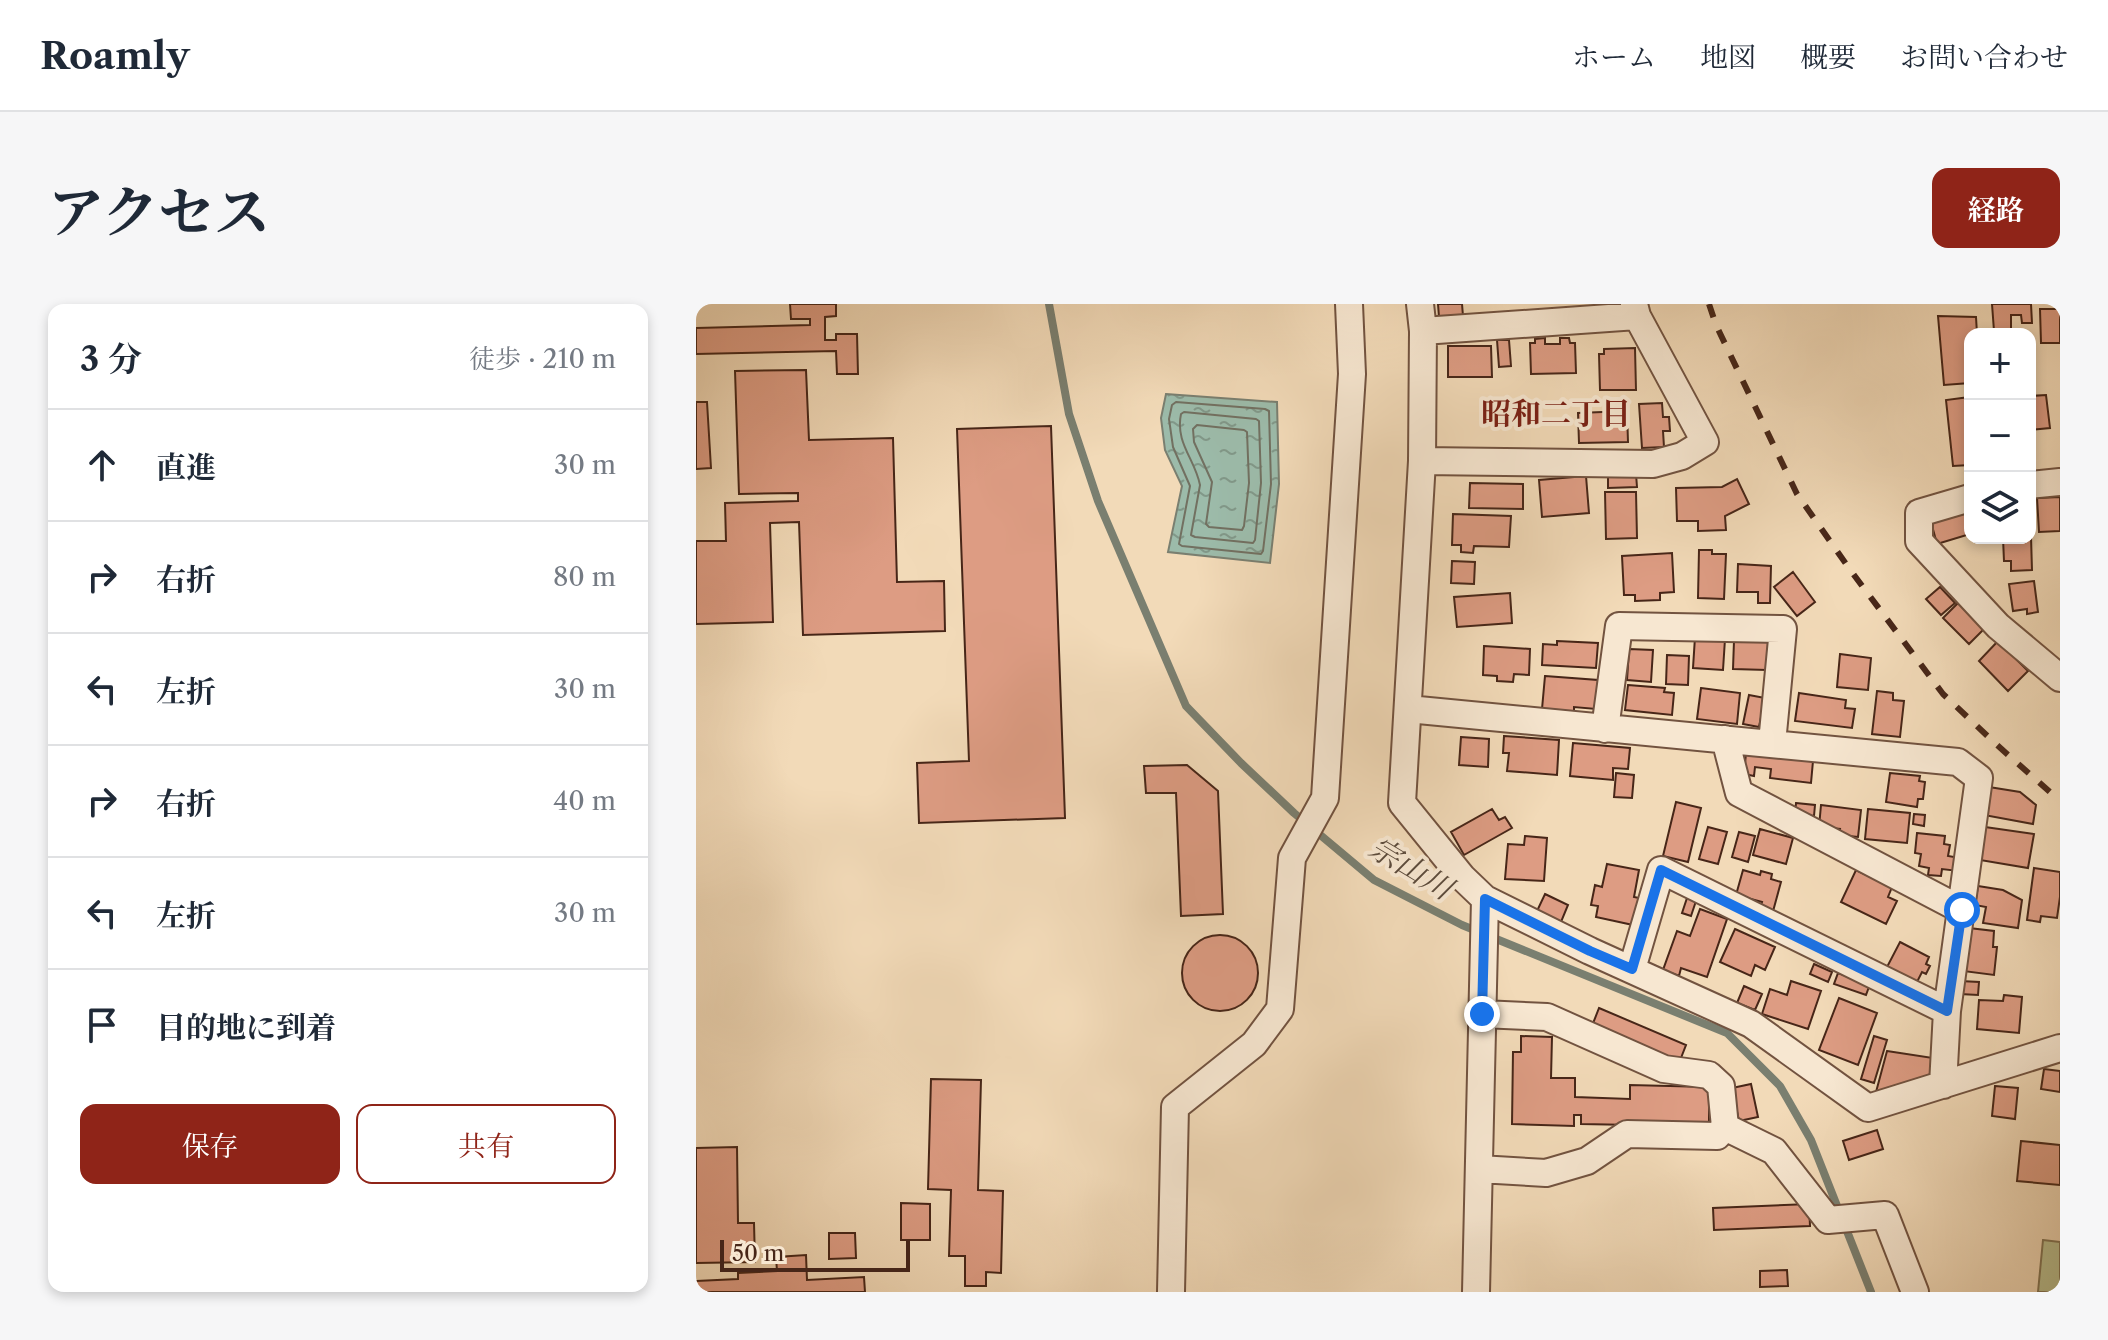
<!DOCTYPE html>
<html lang="ja">
<meta charset="utf-8">
<style>
body{margin:0;font-family:"Libre Caslon Text","Noto Serif JP",serif;background:#f6f6f7;color:#1f2937}
.controls{position:absolute;right:24px;top:24px;display:grid;overflow:hidden;border-radius:16px;box-shadow:0 4px 12px #0003}
.controls button{width:72px;height:72px;display:grid;place-items:center;padding:0;border:0;border-bottom:2px solid #e0e1e3;background:#fff;color:#1f2937;font:40px sans-serif}
.scale{position:absolute;left:24px;bottom:20px;width:190px;box-sizing:border-box;padding-left:8px;border:4px solid #472618;border-top:0;font-size:22px;line-height:28px;white-space:nowrap;color:#472618;-webkit-text-stroke:6px #f7e7d1;paint-order:stroke}
.stop{position:absolute;width:24px;height:24px;margin:-18px;border:6px solid #1a73e8;border-radius:50%;background:#fff}
.stop.end{background:#1a73e8;border-color:#fff;box-shadow:0 2px 8px #0008}
.list{margin:0;padding:0;list-style:none}
h2{display:flex;justify-content:space-between;align-items:center;height:104px;margin:0;padding:0 32px;font-size:34px}
h2 small{font-size:26px;font-weight:400;color:#747a83}
.list li{display:grid;grid-template-columns:52px 1fr auto;gap:24px;align-items:center;box-sizing:border-box;height:112px;padding:0 32px;border-top:2px solid #e0e1e3}
.list b{display:block;font-size:30px;white-space:nowrap}
.list em{font-size:26px;font-style:normal;color:#747a83}
.actions{display:flex;gap:16px;padding:24px 32px}
.actions a{flex:1;padding:18px 0;border:2px solid #8f2418;border-radius:16px;text-align:center;font-size:28px;color:#8f2418}
.actions .main{background:#8f2418;color:#fff}
.icon{flex:none;width:44px;height:44px;fill:none;stroke:currentColor;stroke-width:2;stroke-linecap:round;stroke-linejoin:round}
.map{position:relative;flex:none;width:1364px;height:988px;overflow:hidden;border-radius:16px}
header{display:flex;align-items:center;gap:48px;box-sizing:border-box;height:112px;padding:0 40px;background:#fff;border-bottom:2px solid #e0e1e3}
header strong{font-size:38px}
nav{display:flex;gap:44px;margin-inline-start:auto;font-size:28px}
.intro{display:flex;align-items:center;justify-content:space-between;box-sizing:border-box;height:192px;padding:0 48px}
h1{margin:0;font-size:56px}
.button{padding:20px 36px;border-radius:16px;background:#8f2418;color:#fff;font-size:28px;font-weight:700}
main{display:flex;gap:48px;padding:0 48px}
aside{flex:1;background:#fff;border-radius:16px;box-shadow:0 4px 12px #0003}
.map>svg:first-child{display:block}
.grass{fill:#b8c091;stroke:#807354;stroke-width:2}
.water{fill:url(#water-ripples);stroke:#7a7f70;stroke-width:2}
.lines{fill:none;stroke-linecap:round;stroke-linejoin:round}
.shore{stroke:#727061;stroke-width:2}
.stream{stroke:#7a7f70;stroke-width:8}
.building{fill:#dd9c83;stroke:#472618;stroke-width:2}
.minor-casing{stroke:#725340;stroke-width:30}
.minor{stroke:#f7e7d1;stroke-width:26}
.rail{stroke:#472618;stroke-width:6;stroke-dasharray:14 14;stroke-linecap:butt}
.route{stroke:#1a73e8;stroke-width:10}
.labels{text-anchor:middle;dominant-baseline:central;stroke-width:8;stroke-linejoin:round;paint-order:stroke}
.neighbourhood-label{font-size:30px;font-weight:bold;fill:#7a1f14;stroke:#f7e7d1}
.water-label{font-size:30px;font-style:italic;fill:#5c4b3c;stroke:#f7e7d1}
</style>
<header>
<strong>Roamly</strong>
<nav><a>ホーム</a><a>地図</a><a>概要</a><a>お問い合わせ</a></nav>
</header>
<div class="intro"><h1>アクセス</h1><a class="button">経路</a></div>
<main>
<aside>
<h2>3 分<small>徒歩 · 210 m</small></h2>
<ul class="list">
<li><svg class="icon" aria-label="ahead" viewBox="0 0 24 24"><path d="M12 20V5M6 11l6-6 6 6"/></svg><div><b>直進</b></div><em>30 m</em></li>
<li><svg class="icon" aria-label="right" viewBox="0 0 24 24"><path d="M7 20v-9h11M14 6l5 5-5 5"/></svg><div><b>右折</b></div><em>80 m</em></li>
<li><svg class="icon" aria-label="left" viewBox="0 0 24 24"><path d="M17 20v-9H6M10 6l-5 5 5 5"/></svg><div><b>左折</b></div><em>30 m</em></li>
<li><svg class="icon" aria-label="right" viewBox="0 0 24 24"><path d="M7 20v-9h11M14 6l5 5-5 5"/></svg><div><b>右折</b></div><em>40 m</em></li>
<li><svg class="icon" aria-label="left" viewBox="0 0 24 24"><path d="M17 20v-9H6M10 6l-5 5 5 5"/></svg><div><b>左折</b></div><em>30 m</em></li>
<li><svg class="icon" aria-label="arrive" viewBox="0 0 24 24"><path d="M6 21V4h12l-3 4 3 4H6"/></svg><div><b>目的地に到着</b></div></li>
</ul>
<div class="actions"><a class="main">保存</a><a>共有</a></div>
</aside>
<div class="map">
<svg width="1364" height="988" viewBox="0 0 1364 988">
<defs>
<pattern id="water-ripples" width="26" height="14" patternUnits="userSpaceOnUse" patternTransform="scale(2)"><rect width="26" height="14" fill="#9cbbaa"/><path d="M2 4q2-2 4 0t4 0M15 11q2-2 4 0t4 0" fill="none" stroke="#819889"/></pattern>
</defs>
<rect width="100%" height="100%" fill="#f2dab8"/>
<filter id="stains"><feTurbulence type="fractalNoise" baseFrequency=".0025" numOctaves="4"/><feColorMatrix values="0 0 0 0 .2 0 0 0 0 .09 0 0 0 0 .02 0 0 0 .5 -.17"/></filter>
<radialGradient id="worn" r=".72"><stop offset=".6" stop-color="#630" stop-opacity="0"/><stop offset="1" stop-color="#630" stop-opacity=".3"/></radialGradient>
<path class="grass" d="M1347,936l17,2v50h-22z"/>
<path class="water" d="M470,90l111,8 2,82 -9,79 -102,-11 14,-66 -17,-36 -4,-32z"/>
<g class="lines">
<path class="shore" d="M480,98l89,7 4,2 2,73 -8,67 -2,3 -79,-8 -3,-2 11,-58 -17,-39 -4,-28 3,-14z
M488,108l72,7 3,2 2,62 -6,57 -2,3 -58,-6 -4,-2 9,-50c-5,-26 -25,-42 -19,-71z
M501,121l47,5 3,2 2,51 -5,43 -2,4 -33,-3 -3,-3 6,-42 -18,-40 -1,-13z"/>
<path class="stream" d="M353,0l20,110 29,87 88,205 55,57 53,50 80,67 88,45 265,108 53,53 31,54 60,152"/>
</g>
<path class="building" d="M94,0h46v12l-11,1v23h11v-6h21l1,40h-21l-1,-23 -140,3v-26l114,-3v-6h-19z
M742,0h24l1,12 -24,1z
M1296,0h39l1,19h-10l-1,-8h-10v15l-17,1z
M1344,5h20v34h-19z
M1242,12l38,1 1,17h-7v49l-26,2z
M849,34v6h15v-6h9l1,5h5l1,30 -45,1 -1,-31h5v-4z
M801,36h12l2,26 -12,1z
M752,42h43l1,31h-44z
M939,44l1,42h-36l-1,-36h5v-5z
M110,66l3,70 84,-2 4,144 47,-1 1,50 -142,4 -4,-113 -29,1 3,99 -77,2v-83h30l-1,-38 73,-2v-8l-59,1 -4,-123z
M1350,91l4,33 -20,2v-34z
M1274,93v68l-17,1 -7,-66z
M0,98h11l4,66 -15,1z
M966,99l1,14h6l1,14h-7l1,16 -22,1 -3,-44z
M931,107l1,31 -49,1 -1,-30z
M355,122l14,392 -146,5 -2,-60 52,-2 -12,-332z
M912,170h28l1,13 -29,1z
M890,172l3,37 -47,4 -3,-37z
M1041,175l12,25 -24,12 1,14 -28,1v-10h-21l-1,-33 46,-1z
M774,179l53,1v25l-54,-1z
M909,188h31l1,46 -31,1z
M1364,193v34l-21,1 -2,-34z
M1334,199l2,67 -21,1v-10h-7l-1,-23h27z
M1274,206v24l-33,10 -6,-22z
M757,210l58,2 -2,31 -35,-1 -1,7 -12,-1v-7h-9z
M1003,246h13v4h14l-2,45 -26,-1z
M976,249l2,39 -14,1v7l-25,1v-6h-11l-2,-39z
M756,257l23,1 -1,22 -23,-1z
M1042,260l33,2 -1,37h-12v-11h-21z
M1097,268l22,30 -18,14 -23,-29z
M1338,277l4,31 -11,2v-5l-14,2 -4,-27z
M1244,283l15,16 -14,12 -15,-16z
M814,289l2,30 -55,4 -3,-30z
M1262,299l26,26 -15,15 -26,-26z
M999,333l30,2 -2,31 -30,-2z
M861,337l41,2 -2,25 -54,-3 1,-21 14,1z
M1038,337l34,1 -1,28 -34,-1z
M1302,337l30,30 -20,20 -29,-30z
M788,342l46,3 -1,26 -15,-1 -1,8 -16,-1v-5l-14,-1z
M933,345l24,1 -2,32 -24,-2z
M1144,350l31,4 -3,32 -31,-3z
M971,351l22,1 -1,29 -22,-1z
M849,372l53,4 -2,29 -22,-2v5l-32,-3z
M932,381l37,3 -1,4 10,1 -2,22 -47,-5z
M1005,384l39,5 -3,31 -40,-5z
M1181,387l16,2v7l11,1 -4,36 -28,-3z
M1103,389l47,7 -1,8 10,1 -3,19 -57,-7z
M1053,391l16,3 -6,29 -16,-3z
M808,432l55,4 -2,35 -50,-4 2,-18h-6z
M765,433l28,2 -1,28 -29,-2z
M877,439l57,5 -2,21 -15,-1v12l-43,-4z
M1050,449l67,8 -2,22 -41,-5 1,-9 -16,-2 -1,9 -10,-2z
M491,461l31,26 5,123 -42,2 -5,-123h-30l-2,-27z
M920,469l18,2 -2,23 -18,-1z
M1194,469l30,3 -1,5 6,1 -2,17h-5l-1,8 -31,-5z
M1293,483l31,5 16,13 -3,19 -49,-9z
M980,498l25,6 -13,54 -25,-6z
M1100,499l19,2 -1,11 -19,-2z
M1125,501l40,5 -3,27 -19,-2 1,-6 -21,-2z
M796,505l7,11 6,-3 7,11 -48,27 -13,-23z
M1172,505l42,4 -3,30 -42,-4z
M1218,510l11,1 -1,11 -11,-2z
M1012,523l19,5 -9,32 -19,-5z
M1289,523l49,7 -6,34 -48,-8z
M1064,525l33,9 -7,26 -33,-9z
M1043,528l16,4 -7,26 -16,-5z
M1221,529l28,3 -1,8 6,1 -2,11 12,2 -2,13 -16,-2 -1,7 -13,-1 1,-7 -10,-2 2,-12 -6,-1z
M829,532l22,2 -3,43 -39,-2 3,-35 16,1z
M911,560l32,6 -5,27 5,1 -6,27 -37,-8 2,-11 -7,-1 4,-20 7,2z
M1338,564l26,4v25l-3,21 -16,-2 -1,6 -13,-2z
M1047,566l17,5 1,-4 11,3 -1,5 10,3 -9,33 -13,-4 3,-9 -26,-7z
M1160,566l36,17 -4,10 9,4 -11,23 -45,-22z
M1282,582l25,4 19,10 -4,28 -35,-5 3,-16 -11,-2z
M849,590l23,11 -7,17 -24,-11z
M991,594l9,3 -5,15 -9,-3z
M1004,605l27,10 -20,58 -26,-9 -2,8 -16,-6 14,-39 13,5z
M1273,624l25,3 -1,16h4l-3,28 -31,-4z
M1039,625l40,18 -10,23 -10,-5 -4,11 -31,-14z
M486 669a38 38 0 1 1 76 0a38 38 0 1 1-76 0Z
M1204,638l29,15 -3,7 4,2 -4,8 -4,-2 -5,10 -30,-15z
M1118,660l18,8 -4,10 -18,-8z
M1142,669l32,11 -4,11 -32,-11z
M1095,677l30,10 -13,38 -46,-15 8,-25 17,6z
M1264,677l19,1 -1,13 -18,-1z
M1048,682l18,8 -7,16 -18,-7z
M1308,691l18,2 -3,36 -42,-4 2,-29 24,1z
M1143,694l38,15 -19,52 -39,-15z
M903,704l87,37 -7,18 -87,-37z
M825,732l31,1 -1,41h24v19l55,2v-14l79,2v35h-22v4l-106,-2v-9h-7v11l-62,-2 1,-72h8z
M1178,732l13,4 -13,43 -13,-4z
M1191,747l46,7 -4,20 -53,14z
M1348,765l16,2v21l-19,-3z
M235,775l50,1 -3,110 25,1 -2,82 -15,-1v14h-21v-30h-16l2,-66 -23,-1z
M1055,780l7,33 -19,4 -7,-33z
M1299,782l23,2 -3,31 -23,-3z
M1181,826l6,19 -34,11 -6,-19z
M1325,837l39,4v40l-43,-4z
M41,843l1,76h16l1,39 -59,1v-115z
M205,899l29,1v36h-29z
M1113,900l1,22 -96,4 -1,-22z
M133,929h26l1,25 -27,1z
M110,951l1,25 57,-3 1,15h-169v-11l42,-2v-6l39,-2 -1,-14z
M1091,966l1,16 -28,1v-16z"/>
<g class="lines">
<g class="minor-casing">
<path id="minor" d="M724,0l3,27 -1,130 -20,342 60,74 23,22 105,52 161,73 117,84 192,-60
M727,27l214,-15
M726,157l231,3 29,-8 23,-14 -68,-126 -3,-12
M1334,181l30,-3
M1274,194l-51,15v28l79,85 62,52
M712,405l550,53 21,16 -32,233 -4,74
M909,425l14,-103 164,3 -11,114
M1029,435l14,54 223,117
M936,665l29,-99 286,141
M1029,823l49,24 54,69 57,-5 30,77
M783,865l67,4 41,-12 40,-27 90,2 8,-9 -4,-41 -12,-11 -45,-6 -117,-52 -65,-3
M475,988l4,-185 79,-63 26,-35 12,-151 33,-60 27,-424 -3,-70
M780,988l9,-393"/>
</g>
<use href="#minor" class="minor"/>
<path class="rail" d="M1013,0l7,21 81,169 54,77 92,123 54,51 63,56"/>
</g>
<g class="lines">
<path class="route" d="M786,710l3,-115 105,52 42,18 29,-99 286,141 15,-101"/>
</g>
<g class="labels">
<g class="neighbourhood-label">
<text x="860" y="109">昭和二丁目</text>
</g>
<g class="water-label">
<text transform="translate(715 564) rotate(31)">宗山川</text>
</g>
</g>
<rect width="100%" height="100%" filter="url(#stains)"/>
<rect width="100%" height="100%" fill="url(#worn)"/>
</svg>
<div class="controls">
<button>+</button>
<button>−</button>
<button><svg class="icon" aria-label="layers" viewBox="0 0 24 24"><path d="M12 4l9 5-9 5-9-5zM3 14l9 5 9-5"/></svg></button>
</div>
<div class="scale">50 m</div>
<div class="stop" style="left:1266px;top:606px"></div>
<div class="stop end" style="left:786px;top:710px"></div>
</div>
</main>
